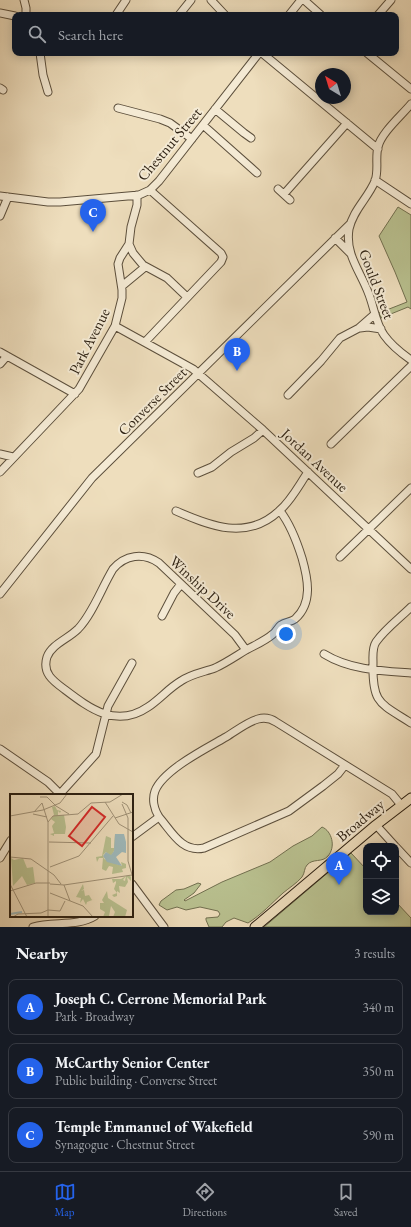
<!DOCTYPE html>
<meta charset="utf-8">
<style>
body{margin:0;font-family:"EB Garamond",serif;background:#242831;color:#f1f3f6}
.controls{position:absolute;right:12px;bottom:12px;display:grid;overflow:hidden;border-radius:8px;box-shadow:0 2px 10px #0003}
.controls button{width:36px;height:36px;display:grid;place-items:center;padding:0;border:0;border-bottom:1px solid #363941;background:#171b24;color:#f1f3f6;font:20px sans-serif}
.compass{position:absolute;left:315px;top:68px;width:36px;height:36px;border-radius:50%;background:#171b24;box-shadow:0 2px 10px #0003;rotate:322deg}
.you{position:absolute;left:286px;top:634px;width:14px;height:14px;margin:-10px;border:3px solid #fff;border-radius:50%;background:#1a73e8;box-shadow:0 0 0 6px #1a73e833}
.badge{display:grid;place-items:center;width:26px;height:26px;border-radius:50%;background:#2563eb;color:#fff;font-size:13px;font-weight:700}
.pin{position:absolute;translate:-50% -33px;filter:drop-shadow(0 1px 2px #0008)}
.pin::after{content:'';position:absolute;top:21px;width:14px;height:12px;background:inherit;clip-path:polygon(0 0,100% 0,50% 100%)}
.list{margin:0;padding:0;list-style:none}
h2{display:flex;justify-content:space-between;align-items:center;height:52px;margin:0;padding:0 16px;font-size:17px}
h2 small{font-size:13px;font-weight:400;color:#9ea1a6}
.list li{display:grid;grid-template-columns:26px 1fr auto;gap:12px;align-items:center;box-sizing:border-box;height:56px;margin:0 8px 8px;padding:0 8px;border:1px solid #363941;border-radius:8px}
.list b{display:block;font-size:15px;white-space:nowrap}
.list p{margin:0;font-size:13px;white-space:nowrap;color:#9ea1a6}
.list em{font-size:13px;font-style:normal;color:#9ea1a6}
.icon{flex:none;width:22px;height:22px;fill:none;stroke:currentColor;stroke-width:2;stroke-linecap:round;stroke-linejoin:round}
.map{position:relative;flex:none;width:411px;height:927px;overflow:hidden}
.search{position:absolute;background:#171b24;box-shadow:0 2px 10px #0003;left:12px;right:12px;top:12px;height:44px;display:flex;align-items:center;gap:10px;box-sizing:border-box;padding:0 14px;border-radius:8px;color:#9ea1a6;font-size:15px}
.sheet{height:244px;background:#171b24}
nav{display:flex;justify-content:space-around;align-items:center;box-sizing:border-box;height:56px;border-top:1px solid #363941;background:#171b24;font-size:11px;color:#9ea1a6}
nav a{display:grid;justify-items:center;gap:2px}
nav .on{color:#2563eb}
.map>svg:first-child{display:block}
.green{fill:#b9c190;stroke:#727050}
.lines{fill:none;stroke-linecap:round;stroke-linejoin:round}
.minor-casing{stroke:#5c4f3c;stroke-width:9}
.major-casing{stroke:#2b1f11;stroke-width:11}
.minor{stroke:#f4ead4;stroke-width:7}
.major{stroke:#eedebd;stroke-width:9}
.labels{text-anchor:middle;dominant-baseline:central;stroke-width:4;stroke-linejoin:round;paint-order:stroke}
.street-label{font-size:15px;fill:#2b1f11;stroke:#f4ead4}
.inset-river{fill:none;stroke:#9eb9bb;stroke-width:2}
.inset-road{fill:none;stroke:#a09278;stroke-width:1}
.view{fill:#d62828;fill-opacity:0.15;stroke:#d62828;stroke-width:2}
.inset-edge{fill:none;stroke:#2b1f11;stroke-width:2}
</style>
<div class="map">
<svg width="411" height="927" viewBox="0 0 411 927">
<rect width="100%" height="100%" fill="#eedebd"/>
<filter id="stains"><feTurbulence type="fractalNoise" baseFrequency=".005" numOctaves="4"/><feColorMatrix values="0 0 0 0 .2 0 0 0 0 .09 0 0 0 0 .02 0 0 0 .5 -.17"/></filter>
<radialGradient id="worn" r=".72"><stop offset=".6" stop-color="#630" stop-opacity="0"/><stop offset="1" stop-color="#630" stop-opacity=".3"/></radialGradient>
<path class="green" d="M398,207l13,8v94l-3,-2 -27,11 -2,-5 28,-11 -12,-30 -16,-36z
M322,827c10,4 14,20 6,29 -6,7 -15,2 -21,9 -3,3 -2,8 -5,12 -5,6 -13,11 -19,16 -11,10 -22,22 -35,30l-14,-5 -8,4 -4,5h-13l-3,-7v-2l12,-1 2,-3 -2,-3 -18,-4 -14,3 -9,-3 -10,3 -8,-5 2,-4 15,-11 8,-1 14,-6 3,1 -7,9 -10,7 1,1 37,-19 48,-20 23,-16 19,-10z
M351,853l15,16v43h30v-10l15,16v9h-147z"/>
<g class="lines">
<g class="minor-casing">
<path id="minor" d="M24,0l2,8v7
M211,0l14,15
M304,0l17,15
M0,13l15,3
M116,15l10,-15
M179,15l12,-15
M289,15l12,-15
M378,15l13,-15
M40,53l3,22 5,17
M262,53l116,96
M367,53l44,36
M0,88l3,2
M411,104c-9,11 -30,29 -33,43 -3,11 1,23 -3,34 -7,17 -22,29 -26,48 -4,25 11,42 19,63 6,14 7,30 16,43 7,10 17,18 27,25
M118,108l42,11 10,4 22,16
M215,109l29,24 7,5
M203,125l54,48
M375,180l36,24
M278,189l12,11
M284,194l63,-71
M0,196l48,6h12l79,-7 11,-5 9,-9 100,-128
M0,216l8,-19
M335,238l15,15
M129,244l4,9 10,12 24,13 20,19
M122,286l23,-19
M115,326l78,43 70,61 148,139
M360,328l8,-1 13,2
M145,342l76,-80 2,-5 -2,-4 -71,-63
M0,352l75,42
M0,364l7,-8
M288,395l33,-34 19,-23 19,-10 16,-14
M331,444l80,-78
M0,454l13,3
M0,472l79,-83 36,-63 7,-28v-8l-4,-26 2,-6 9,-14 2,-17 6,-22v-10
M198,473l14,-6 19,-15 23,-14 9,-8
M176,511c34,15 71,30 103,0 12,-10 20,-26 29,-39
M340,557l71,-69
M0,594l92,-116 258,-254
M411,607c-11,11 -26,22 -35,35 -4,6 -3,14 -3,21 -1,41 7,40 38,60
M162,616l12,-23 7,-9
M246,650c-10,6 -20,13 -31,18 -11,4 -24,6 -34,13 -12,7 -21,18 -33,26 -32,22 -59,1 -84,-18 -11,-8 -22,-16 -17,-32 5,-13 21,-18 31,-28 15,-16 23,-40 35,-60 12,-14 30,-17 46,-6l76,72 11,15c9,-5 19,-9 27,-16 3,-2 5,-7 8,-9 4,-3 10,-3 14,-6 18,-16 13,-40 7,-61 -5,-16 -11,-33 -22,-47
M324,654c26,16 58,17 87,19
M0,749l48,33 13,13
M59,795l37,-41 12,-48 24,-43
M159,817c13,15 23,36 45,31l85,-37 34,-25 15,-12 7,-9
M376,825l19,21
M132,837l27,-20c-5,-8 -7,-18 -4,-26 8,-21 52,-43 71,-54 10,-6 21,-15 32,-18 7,-2 12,-1 18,3l116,72 9,11
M396,847l15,16
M0,858l11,-18
M132,884l32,43
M33,927c20,-6 44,0 62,-11"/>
</g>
<g class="major-casing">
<path id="major" d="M255,927l121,-102 35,-27"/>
</g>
<use href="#minor" class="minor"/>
<use href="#major" class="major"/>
</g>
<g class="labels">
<g class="street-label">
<text transform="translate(169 144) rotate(-50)">Chestnut Street</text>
<text transform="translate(377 284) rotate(69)">Gould Street</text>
<text transform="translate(89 341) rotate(-63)">Park Avenue</text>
<text transform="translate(152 401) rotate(-45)">Converse Street</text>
<text transform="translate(315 460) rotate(43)">Jordan Avenue</text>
<text transform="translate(203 587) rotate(43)">Winship Drive</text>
<text transform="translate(360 820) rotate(-40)">Broadway</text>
</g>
</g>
<g transform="translate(10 794)">
<rect width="123" height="123" fill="#eedebd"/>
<path d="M45,12l2,4 4,1 -1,2 -2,-2v4h6l2,12 -1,7h-11v2l-4,-2 4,-1 -2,-7 3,-4 -4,-3 3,-4 -2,-8zM105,40l2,8 -3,9 -3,5 -5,-4 -3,3 1,4 18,7 -1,-4 5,2v4l-4,1 1,3 -11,2 1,-7 -4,-1 -3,5 -4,-2 1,-11h-4l-2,4 -1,-5 6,-1 4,-20 5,2v10h3zM1,64l3,2 9,-2 4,10 6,-1 2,16 -8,2 -5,-9 -9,10zM119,81l2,2v4l-4,-4 1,5 -3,5 -6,-1 1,7 -3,-2v5l-3,1 -2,-2 5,-2 -3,-4 2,-6v-2l-3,2 -1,-4h9l5,-3 -3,4 2,1 1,-5zM73,90l1,5 -3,2 3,-1 1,6 4,-1 3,5 3,-1 -8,3 -1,3 -3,-6 -3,4 1,-5 -5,-1zM97,97l1,7 19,12 -2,7h-12l2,-5 -4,-6 -2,10 -6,1 2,-5 -5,-3v-6h4l-2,-3z" fill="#b9c190"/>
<path d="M105,40h9l2,8v11l-4,-1 -6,5 6,9 -15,-4 -4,-6 3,-4 5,3 3,-4z" fill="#9eb9bb"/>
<path class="inset-river" d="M0,120l12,-2"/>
<path class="inset-road" d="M30,3h7l9,9 13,8M95,8l14,22 14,8M112,8l5,3 4,8M32,9l6,19v95M112,10l6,14v43l5,17M24,18l8,-9M23,20l14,3M0,22l33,-6 17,-7 7,-9M105,24l18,-6M38,28l5,-6 25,-2 13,-11 19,-1 13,-8M39,48l42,1M0,63l21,2 23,16 7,9M40,73l29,-11 34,-40M0,90l17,33M40,90l14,1 6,16M54,91l68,-10M0,97l26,-8h14M40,99l33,13 10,11M38,116l12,1 5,-10M3,123l5,-3 23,-1 7,-3"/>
<path class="view" d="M82,13l13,10 -23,29 -13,-10z"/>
<rect width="123" height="123" class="inset-edge"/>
</g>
<rect width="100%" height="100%" filter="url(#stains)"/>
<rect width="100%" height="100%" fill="url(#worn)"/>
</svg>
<div class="controls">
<button><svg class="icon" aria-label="locate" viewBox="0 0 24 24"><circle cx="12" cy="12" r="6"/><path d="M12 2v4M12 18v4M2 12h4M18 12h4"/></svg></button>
<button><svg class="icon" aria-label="layers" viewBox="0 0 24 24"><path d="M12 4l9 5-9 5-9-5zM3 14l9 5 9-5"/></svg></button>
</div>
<svg class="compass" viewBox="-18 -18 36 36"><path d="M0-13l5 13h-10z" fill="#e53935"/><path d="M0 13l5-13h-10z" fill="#9ea1a6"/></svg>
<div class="you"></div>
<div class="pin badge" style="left:339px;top:885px">A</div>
<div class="pin badge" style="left:237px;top:371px">B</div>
<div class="pin badge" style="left:93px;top:232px">C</div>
<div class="search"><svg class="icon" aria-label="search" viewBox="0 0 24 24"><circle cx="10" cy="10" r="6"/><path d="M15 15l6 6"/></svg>Search here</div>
</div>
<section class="sheet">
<h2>Nearby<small>3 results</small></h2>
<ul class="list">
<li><span class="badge">A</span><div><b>Joseph C. Cerrone Memorial Park</b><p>Park · Broadway</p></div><em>340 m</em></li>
<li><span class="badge">B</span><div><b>McCarthy Senior Center</b><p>Public building · Converse Street</p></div><em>350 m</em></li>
<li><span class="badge">C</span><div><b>Temple Emmanuel of Wakefield</b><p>Synagogue · Chestnut Street</p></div><em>590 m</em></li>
</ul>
</section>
<nav>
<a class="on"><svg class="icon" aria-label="map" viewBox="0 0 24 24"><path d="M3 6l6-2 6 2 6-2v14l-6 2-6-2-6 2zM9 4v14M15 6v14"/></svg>Map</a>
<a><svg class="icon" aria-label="directions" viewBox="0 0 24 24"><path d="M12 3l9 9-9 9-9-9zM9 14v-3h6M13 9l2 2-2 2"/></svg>Directions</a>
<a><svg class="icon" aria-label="saved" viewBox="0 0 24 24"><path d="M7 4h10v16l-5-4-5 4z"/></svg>Saved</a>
</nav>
